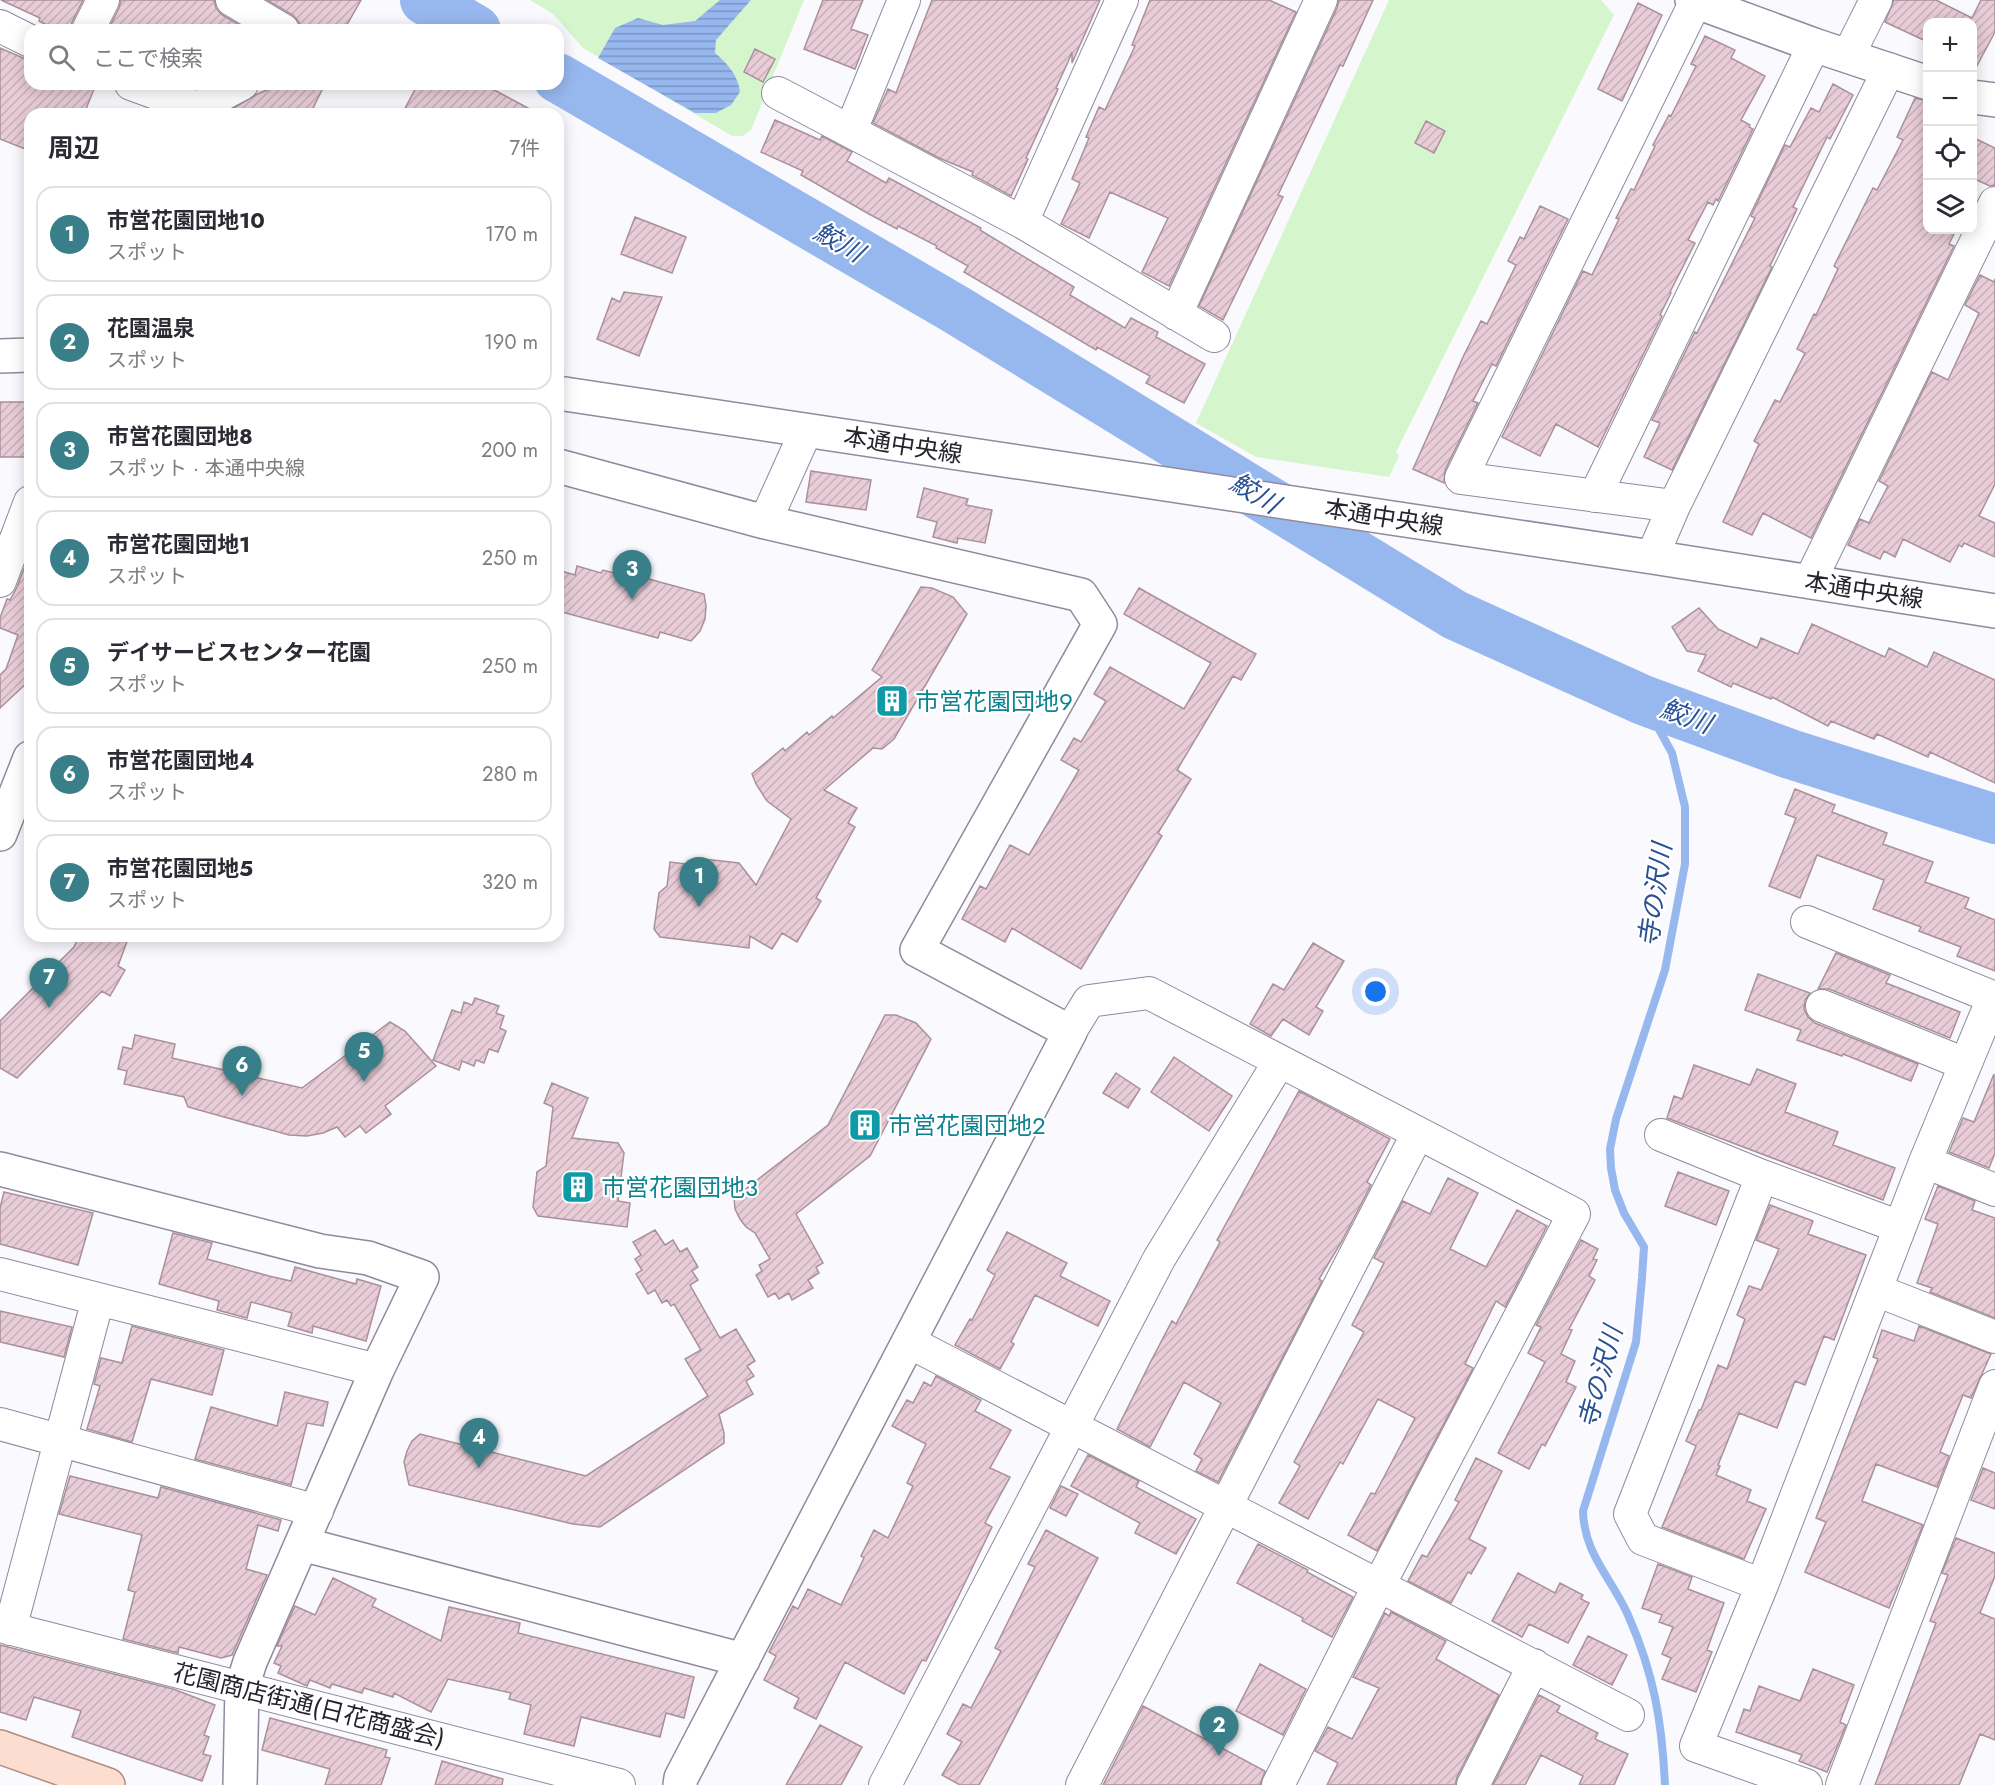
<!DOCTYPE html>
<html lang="ja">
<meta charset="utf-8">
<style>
body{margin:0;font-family:Jost,"Noto Sans JP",sans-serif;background:#f2f2f3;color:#2b2b33}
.controls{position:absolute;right:18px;top:18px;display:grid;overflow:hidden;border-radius:12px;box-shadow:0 3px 15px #0003}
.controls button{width:54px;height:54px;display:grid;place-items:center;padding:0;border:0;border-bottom:2px solid #e1e1e2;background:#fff;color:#2b2b33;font:30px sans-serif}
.you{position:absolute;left:1376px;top:992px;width:21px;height:21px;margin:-15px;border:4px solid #fff;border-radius:50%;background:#1a73e8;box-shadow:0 0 0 9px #1a73e833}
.badge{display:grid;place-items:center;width:39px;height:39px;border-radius:50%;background:#397f89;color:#fff;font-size:20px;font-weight:700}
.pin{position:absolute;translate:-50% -50px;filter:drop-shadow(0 2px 3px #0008)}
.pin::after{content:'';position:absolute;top:32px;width:21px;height:18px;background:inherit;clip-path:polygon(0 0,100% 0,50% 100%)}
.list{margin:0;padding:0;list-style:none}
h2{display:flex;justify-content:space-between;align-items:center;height:78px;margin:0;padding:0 24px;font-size:26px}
h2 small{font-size:20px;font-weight:400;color:#7c7c81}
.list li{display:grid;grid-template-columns:39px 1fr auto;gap:18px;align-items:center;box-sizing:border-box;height:96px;margin:0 12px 12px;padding:0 12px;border:2px solid #e1e1e2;border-radius:18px}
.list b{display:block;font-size:22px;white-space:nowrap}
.list p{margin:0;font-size:20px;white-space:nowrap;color:#7c7c81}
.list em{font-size:20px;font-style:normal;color:#7c7c81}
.icon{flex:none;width:33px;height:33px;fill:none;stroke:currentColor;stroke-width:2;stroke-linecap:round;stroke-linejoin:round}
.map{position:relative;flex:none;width:1995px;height:1785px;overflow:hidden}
.search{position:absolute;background:#fff;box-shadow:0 3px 15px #0003;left:24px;top:24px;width:540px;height:66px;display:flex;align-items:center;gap:15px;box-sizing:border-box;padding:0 21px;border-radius:18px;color:#7c7c81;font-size:22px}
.panel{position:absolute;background:#fff;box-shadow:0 3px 15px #0003;left:24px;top:108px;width:540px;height:834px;border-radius:18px}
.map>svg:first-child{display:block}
.green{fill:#d5f6cd}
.water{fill:url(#water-rules)}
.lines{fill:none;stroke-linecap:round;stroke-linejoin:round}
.stream{stroke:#97b8ef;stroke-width:8}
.river{stroke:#97b8ef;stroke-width:50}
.building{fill:url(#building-hatch);stroke:#aa9099;stroke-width:1.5}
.minor-casing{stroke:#91899f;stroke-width:34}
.tertiary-casing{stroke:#91899f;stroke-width:36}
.primary-casing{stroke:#b08d81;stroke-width:36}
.minor{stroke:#fff;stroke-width:32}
.tertiary{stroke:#fff;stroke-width:33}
.primary{stroke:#fdddcf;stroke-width:33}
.labels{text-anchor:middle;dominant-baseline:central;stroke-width:4.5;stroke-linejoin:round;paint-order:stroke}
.street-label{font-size:24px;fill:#26232c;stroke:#fff}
.culture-label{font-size:24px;fill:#0d838f;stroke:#fff;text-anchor:start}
.water-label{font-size:26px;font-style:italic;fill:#2a5193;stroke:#fff}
</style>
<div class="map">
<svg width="1995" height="1785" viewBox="0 0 1995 1785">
<defs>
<pattern id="water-rules" width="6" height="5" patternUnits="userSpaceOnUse" patternTransform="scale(1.5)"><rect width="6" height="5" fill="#97b8ef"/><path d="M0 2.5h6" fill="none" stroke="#7b95c2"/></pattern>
<pattern id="building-hatch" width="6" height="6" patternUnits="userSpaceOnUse" patternTransform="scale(1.5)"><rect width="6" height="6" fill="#e8cdd7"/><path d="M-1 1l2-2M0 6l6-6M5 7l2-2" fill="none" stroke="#c7b0b9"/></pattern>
</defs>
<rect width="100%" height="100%" fill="#faf9fe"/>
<path class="green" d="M530,0h274l-53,130 -8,6h-11l-149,-88 -30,-34z
M1389,0h212l13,15 -218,437 3,4 -10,21 -133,-20 -60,-34z"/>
<path class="water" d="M720,0h31l-35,40 -1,13c12,10 23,22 25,39l-9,13 -15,8h-21l-97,-55 17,-30 23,-10 25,7 32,-4z"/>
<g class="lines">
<path class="stream" d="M428,2l1,-2
M1643,700l29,53 13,54v57l-20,106 -49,149 -6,30 1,19 4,22 9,23 20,34 -2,31 -6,64 -53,169c1,43 28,66 45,104 26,59 34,106 37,170"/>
<path class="river" d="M425,0l51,30
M558,78l397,231 500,306 188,85 147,54 205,65"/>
</g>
<path class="building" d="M1,0h82l-11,22 -2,8h-13l-18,-9 1,-3z
M121,0h93l2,8 6,7 26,15h-140l11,-22z
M267,0h94l-17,30h-43l-2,-8 -6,-7z
M823,0h40l-12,29 17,6 -13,34 -51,-20z
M932,0h168l-28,63v-11l-4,10 -12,26 2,1 -32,69 2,1 -17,37 -39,-21 1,-3 -34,-14 -66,-35 15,-34 8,4z
M1150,0h119l27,12 -127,274 -27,-14 26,-54 -58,-26 -21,46 -28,-14 19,-41 -8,-4 17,-41 -3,-1 13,-30 6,3 30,-64 -3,-1z
M1339,0h34l-30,66 -3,-1 -62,130 5,2 -60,123 -24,-14 138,-298z
M1894,0h42l36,18 9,-18h14v32l-23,43v-53h-44v20l-43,-20z
M1638,3l24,12 -40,86 -24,-12z
M1705,36l30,14 -4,8 34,18 -24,44 9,5 -1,2 4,2 -35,72 -2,-2 -3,6 -5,-3 -20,38 7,3 -25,49 1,1 -11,22 2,1 -64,131 -42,-23 -16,32 -38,-19 81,-166 9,4 27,-56 -3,-1 15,-29 3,1 21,-44 -2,-1 16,-30 2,1 25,-50 -5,-2z
M0,48l30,13v23h66l-12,30h-54v37l-30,-12z
M755,49l20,10 -12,23 -19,-10z
M281,84h44l-15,30h-86l31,-19z
M418,84h65l56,30h-137z
M1833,84l20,11 -23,44 -3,-2 -34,70 4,2 -27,57 2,1 -100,203 -28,-13 16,-34 -8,-3 43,-88 2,1 58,-115 -4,-2 34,-71 5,2 21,-39 8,4z
M1915,98l13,3v129h28l-7,14 5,2 -143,292 -48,-25 -11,22 -29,-13 36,-78 -5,-3 21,-41 5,2 25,-49 -8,-4 17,-35 2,1 22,-46 -4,-3 39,-78 4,2 26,-50 -6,-3z
M775,120l45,20 2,-4 30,16 -5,9 39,22 3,-5 92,50 -1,2 94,57 -4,8 55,33 6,-10 27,14 -2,5 49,27 -21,39 -38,-20 4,-7 -53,-29 -1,3 -132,-78 4,-6 -32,-18 1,-2 -39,-20 -1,3 -28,-15 -68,-39 2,-4 -42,-19z
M1426,121l19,10 -11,22 -19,-10z
M1972,137l23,11v37l-5,1 -18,-8z
M1540,206l28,13 -72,147 -4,-2 -19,37 5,2 -33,67 -1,13 -31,-14 50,-112 18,-36 6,3 29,-59 -8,-4 12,-24 4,2z
M635,217l51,20 -14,36 -51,-19z
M1980,275l14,7 1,-3v205l-16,32 16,7v34l-31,-14 -2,4 -3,-2 -9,17 -47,-23 -8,18 -11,-6 -4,8 -32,-14 12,-26 9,4 19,-37 -9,-5 53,-109 16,8 31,-67 -14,-8z
M624,292l38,5 -23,59 -42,-17 15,-41 8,4z
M0,402h30v55h-30z
M811,471l60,9 -5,30 -60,-8z
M924,488l44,11 -2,6 26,5 -7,33 -27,-5 -1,5 -24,-6 4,-15 -20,-5z
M30,553v127l-30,28v-33l6,-6 12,-34 -18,-7v-10l7,-19 3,1 7,-13z
M577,566l24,7 2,-3 30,8 1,-3 70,19 2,12 -1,13 -5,12 -9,10 -31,-9 -2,6 -100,-27v-41l17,5z
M921,587l11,1 21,9 14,17 -73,125 -12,10 -9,-1 -49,42 33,18 -9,15 7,4 -39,71 5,3 -24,41 -15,-9 -10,16 -22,-13 -1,12 -89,-11 -6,-8 5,-36 8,-7 3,-24 24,3 10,-6 35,4 17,22 35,-66 -24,-18 -11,-17 -4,-10 31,-26 2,3 22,-19 2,3 23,-19 1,2 49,-41 -10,-7z
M1139,588l117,66 -15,26 -8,-4 -56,94 14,9 -33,54 4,3 -81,133 -69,-41 -7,14 -43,-23 18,-33 6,3 24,-44 19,10 50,-85 -18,-10 13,-22 7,4 25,-41 -12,-7 16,-27 74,42 27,-46 -87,-49z
M1699,608l19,21 39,19 4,-10 37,16 14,-30 73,33 4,-9 38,19 7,-15 61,28v103l-65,-31 -2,5 -51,-23 -3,5 -43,-18 -3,5 -56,-29 -1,2 -38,-16 -2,4 -33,-16 8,-16 -19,-4 -15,-24z
M1795,789l40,16 -3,7 55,21 -4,11 50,18 -8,20 44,16 -4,10 30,12v51l-38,-15 4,-9 -42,-16 2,-4 -48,-18 11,-29 -67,-25 -17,43 -31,-12 27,-68 -11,-4z
M79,936h50l-11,30 7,4 -15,26 -8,-5 -85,87 -17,-10v-47l74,-74z
M1313,943l31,18 -28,46 7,4 -14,24 -26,-16 -12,17 -21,-12 23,-40 11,6z
M1836,953l54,22 -4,8 74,29 -10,26 -121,-49h-11z
M1758,974l52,19 -5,7 -1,9 4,8 7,6 103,41 -7,17 -68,-27 -1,2 -45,-16 4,-10 -56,-20z
M475,998l24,8 -3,7 8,3 -4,12 6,3 -8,21 -9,-3 -5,14 -8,-3 -2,6 -12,-5 -3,9 -26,-10 19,-50 9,3 3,-11 8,3z
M885,1015h11l20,8 15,16 -61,117 -74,58 27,49 -7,4 3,6 -11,7 5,8 -21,12 -3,-7 -10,6 -4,-6 -7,4 -12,-22 6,-4 -3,-6 11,-6 -15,-26 -9,-6 -6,-8 -5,-10 -1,-11 94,-73z
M390,1022l15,9 31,35 -51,40 6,8 -25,19 -6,-7 -15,11 -8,-10 -14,6 -16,3 -18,-1 -101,-28 -4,-10 -60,-13 3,-13 -9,-2 5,-22 9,2 3,-14 40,9 -3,14 130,30z
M1174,1057l58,39 -23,35 -58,-39z
M1694,1065l56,20 7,-16 39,15 -11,28 53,20 -5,13 62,23 -12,32 -216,-82 7,-22 8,3z
M1116,1073l24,16 -12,19 -25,-15z
M1994,1074l1,79 -6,15 -40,-16 14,-34 11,4z
M552,1083l36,15 -16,40 46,5 6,10 -6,48 12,2 -3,24 -89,-11 -5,-9 4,-35 9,-6 7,-59 -9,-4z
M1299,1091l91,48 -23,43 4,3 -29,56 -23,38 3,2 -104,201 -22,-11 6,-12 -8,-5 27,-51 -37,-21 -34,65 -33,-18 33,-66 22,-42 4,3 44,-82 -3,-2z
M1678,1172l51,19 -13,34 -51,-19z
M1448,1178l30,15 -28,56 36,18 31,-57 30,16 -42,81 -9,-6 -31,63 8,4 -96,183 -29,-16 23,-42 4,1 40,-76 -37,-19 -35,65 -3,-2 -32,57 -29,-16 21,-37 -6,-4 70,-130 -12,-7 32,-62 -10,-5 29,-57 27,13z
M1938,1186l37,15 -3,9 23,8v100l-65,-26 2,-4 -15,-5 21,-59 -13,-5z
M4,1192l89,21 -15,52 -78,-21v-36z
M1770,1205l43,16 -5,13 58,21 -32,85 -10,-4 -19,49 -10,-4 -18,47 -38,-15 -21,52 2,1 -4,9 35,15 -4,11 19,8 -22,50 -82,-32 34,-81 -10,-5 13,-31h2l17,-45 9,4 18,-50 -8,-4 12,-29 12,4 18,-41 -23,-9z
M655,1230l10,15 8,-5 7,12 7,-4 11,19 -6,4 6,9 -8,5 30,53 16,-9 19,32 -8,5 7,10 -8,5 7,13 -34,20 5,19v10l-124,84 -27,-3 -164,-39 -5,-23 3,-11 5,-10 8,-7 166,42 122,-80 -23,-37 16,-9 -27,-46 -3,2 -4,-6 -5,3 -7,-13 -7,4 -12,-20 6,-4 -7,-11 6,-4 -8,-13z
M1007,1232l60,31 -7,13 50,25 -12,25 -63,-31 -24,47 3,2 -14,25 -45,-24 15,-26 2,1 23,-45 -8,-5z
M173,1233l39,10 -5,16 62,17 22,5 4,-14 61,17 1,-5 24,7 -15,55 -53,-15 -1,7 -24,-7 4,-13 -41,-11 -4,16 -30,-8 2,-9 -60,-17z
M1581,1240l17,9 -5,10 4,1 -8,16 6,4 -26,49 3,1 -11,24 14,7 -9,21 10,5 -31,59 -3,-2 -13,25 -31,-16 47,-91 -17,-9 13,-26 -5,-2z
M0,1311l72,16 -8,30 -64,-15z
M132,1326l92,24 -12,45 -61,-16 -19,63 -45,-13 13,-43 -6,-2 7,-26 21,5z
M1919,1326l72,28 -20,44 -8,-3 -23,57 9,4 -12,31 -61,-23 -14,37 61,24 -34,83 -84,-36 21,-50 -10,-4 62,-159 -5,-2 9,-27 32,11z
M936,1376l45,24 -6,11 36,19 -21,38 20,9 -25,46 7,4 -34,70 -32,64 -4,-1 -18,34 -59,-32 -29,57 -22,-11 5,-10 -35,-18 12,-24 -7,-4 24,-46 5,3 10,-20 33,16 23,-47 -3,-2 13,-26 14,8 25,-52 -6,-3 19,-39 -34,-18 15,-26 6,3 11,-21 7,4z
M285,1392l43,10 -5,24 -16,-3 -16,62 -96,-26 16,-52 66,19z
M1088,1455l51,26 -3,6 60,32 -20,35 -41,-21 5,-10 -69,-37z
M1476,1458l26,13 -33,68 17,9 -15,26 -3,-2 -17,31 -43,-22 14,-26 5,2 32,-55 -4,-2z
M1983,1468l12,5v36l-24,-9z
M70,1476l88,22 3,-11 120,33 -3,11 -20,-6 -12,44 21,6 -35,80 -11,3 -42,-11 -1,6 -55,-14 12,-47 -7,-2 14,-55 -83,-21z
M1061,1486l17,8 -12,22 -16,-8z
M1046,1530l52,28 -110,211 -9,16h-19l-18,-10 20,-33 -15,-8 16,-30 8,4 30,-57 -6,-3 40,-81 -7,-3z
M1956,1538l39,15v23l-15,37 15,6v121l-15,-6 -21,51h-84l61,-162 -6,-2 18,-46 -6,-2z
M1258,1544l50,26 -1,2 46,25 -21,40 -30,-16 1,-3 -66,-35z
M1658,1564l34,13 -4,12 36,14 -17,47 5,2 -16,40 -34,-13 9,-21 -9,-4 11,-27 -14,-5 3,-7 -20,-7z
M1518,1573l37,20 5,-10 23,12 -2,4 8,4 -21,40 -39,-19 -7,13 -30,-16z
M333,1578l43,21 -4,7 69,35 8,-34 71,16 -2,10 176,44 -10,41 -18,-5 -6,24 -79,-20 -7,29 -50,-12 7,-29 -22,-6 2,-6 -63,-14 -17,33 -37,-19 -1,4 -29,-9 -2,5 -30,-9 -2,4 -20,-8 -3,6 -29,-13 3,-7 -7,-3 8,-17h-5l18,-40 20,9z
M1391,1612l55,29 -10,18 63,36 -42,82 -2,8h-128l11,-22 -23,-12 13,-24 24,12 27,-51 -26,-11 32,-64 4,3z
M1588,1636l39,19 -15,30 -39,-20z
M0,1645l173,44 42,16 -11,30 5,2 -6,17 8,2 -9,25 -130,-44 9,-26 -47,-14 -8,23 -26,-8z
M1260,1664l46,25 -23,46 -47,-24z
M1813,1669l41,16 -14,37 6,3 -19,47 -28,-11 3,-6 -66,-23 8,-23 6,2 9,-25 41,15z
M1539,1695l21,11 -3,6 41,21 -3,6 33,15 -14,31h-35l4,-9 -42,-21 -16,30h-32z
M1143,1706l122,65 -5,14h-157z
M270,1718l117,32 -2,7 5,1 -9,27h-56l5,-16 -68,-19z
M820,1725l42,22 -21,38h-55z
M442,1761l61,18 -1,6h-67z"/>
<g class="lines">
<g class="minor-casing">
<path id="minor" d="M232,0l51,30
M0,26l30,15
M88,30l15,-30
M1848,56l28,-56
M131,84l66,24 45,-24
M778,93l244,129 192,114
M851,130l53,-130
M1022,222l100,-222
M1176,314l145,-314
M1595,496l219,-451
M1674,506l-213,-28 235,-477
M765,522l41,-91
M1652,557l22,-51 215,-437
M0,581l30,-79
M1810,581l185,-378
M1807,922l188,76
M1822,1006l143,58
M1070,1032l19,-31 60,-8 425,221 -195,371 -101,200
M1661,1135l101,41 138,51
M1925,1162l70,28
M1762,1176l-132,338 13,25 119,46
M0,1274l377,96
M1876,1290l119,47
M909,1342l719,373
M0,1424l317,87
M0,1626l619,159
M10,1629l88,-330
M885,1785l274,-526 120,-197
M1082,1785l336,-652
M1473,1785l61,-120
M1806,1785l-110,-39 66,-161 163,-423 68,-164
M1842,1785l153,-399"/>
</g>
<g class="tertiary-casing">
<path id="tertiary" d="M1692,0l122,45 114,38
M1972,97l23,3
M0,356l30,-1
M558,393l1094,164 343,54
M558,466l207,56 316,73 19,29 -183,326 153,82 -389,746 -1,7
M0,834l30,-76
M0,1169l320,82 48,7 54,19 -45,93 -127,292 -8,25 -2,98
M302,1544l441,116"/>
</g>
<g class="primary-casing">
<path id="primary" d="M0,1747l108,38"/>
</g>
<use href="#minor" class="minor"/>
<use href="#tertiary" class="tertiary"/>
<use href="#primary" class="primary"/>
</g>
<defs>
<g id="building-square" transform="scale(1.725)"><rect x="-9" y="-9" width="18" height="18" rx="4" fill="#0f9aa8" stroke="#fff"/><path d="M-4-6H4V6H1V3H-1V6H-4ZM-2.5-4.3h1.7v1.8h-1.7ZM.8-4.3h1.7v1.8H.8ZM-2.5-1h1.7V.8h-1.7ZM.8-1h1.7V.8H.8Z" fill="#fff"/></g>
</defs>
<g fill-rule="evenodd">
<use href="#building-square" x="892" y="701"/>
<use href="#building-square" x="865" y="1125"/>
<use href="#building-square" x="578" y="1187"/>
</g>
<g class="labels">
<g class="street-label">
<text transform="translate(903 445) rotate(9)">本通中央線</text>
<text transform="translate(1384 517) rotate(9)">本通中央線</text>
<text transform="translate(1864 590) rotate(9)">本通中央線</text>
<text transform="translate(309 1705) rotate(14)">花園商店街通(日花商盛会)</text>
</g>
<g class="culture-label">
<text x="915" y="701">市営花園団地9</text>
<text x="888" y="1125">市営花園団地2</text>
<text x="601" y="1187">市営花園団地3</text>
</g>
<g class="water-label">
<text transform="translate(839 242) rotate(30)">鮫川</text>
<text transform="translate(1255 493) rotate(31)">鮫川</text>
<text transform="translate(1686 716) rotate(20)">鮫川</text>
<text transform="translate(1655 895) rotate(-82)">寺の沢川</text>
<text transform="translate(1600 1377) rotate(-75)">寺の沢川</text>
</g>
</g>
</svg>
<div class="controls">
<button>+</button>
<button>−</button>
<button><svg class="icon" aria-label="locate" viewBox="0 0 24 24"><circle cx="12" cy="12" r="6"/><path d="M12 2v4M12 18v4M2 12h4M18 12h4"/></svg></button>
<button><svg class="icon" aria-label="layers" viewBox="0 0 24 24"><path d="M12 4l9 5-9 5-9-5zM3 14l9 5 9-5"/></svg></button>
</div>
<div class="you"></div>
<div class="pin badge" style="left:699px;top:907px">1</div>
<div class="pin badge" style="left:1219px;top:1756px">2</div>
<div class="pin badge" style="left:632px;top:600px">3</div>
<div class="pin badge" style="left:479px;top:1468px">4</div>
<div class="pin badge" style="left:364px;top:1082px">5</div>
<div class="pin badge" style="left:242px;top:1096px">6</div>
<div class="pin badge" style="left:49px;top:1008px">7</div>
<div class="search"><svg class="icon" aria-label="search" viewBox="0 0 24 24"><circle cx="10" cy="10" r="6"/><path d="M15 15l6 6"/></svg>ここで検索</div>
<section class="panel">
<h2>周辺<small>7件</small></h2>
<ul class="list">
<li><span class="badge">1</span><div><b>市営花園団地10</b><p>スポット</p></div><em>170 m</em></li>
<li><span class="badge">2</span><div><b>花園温泉</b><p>スポット</p></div><em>190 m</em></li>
<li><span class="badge">3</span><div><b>市営花園団地8</b><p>スポット · 本通中央線</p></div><em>200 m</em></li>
<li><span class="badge">4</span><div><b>市営花園団地1</b><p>スポット</p></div><em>250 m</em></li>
<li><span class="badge">5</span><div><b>デイサービスセンター花園</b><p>スポット</p></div><em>250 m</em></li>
<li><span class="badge">6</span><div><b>市営花園団地4</b><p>スポット</p></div><em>280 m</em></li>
<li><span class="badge">7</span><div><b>市営花園団地5</b><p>スポット</p></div><em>320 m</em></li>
</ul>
</section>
</div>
